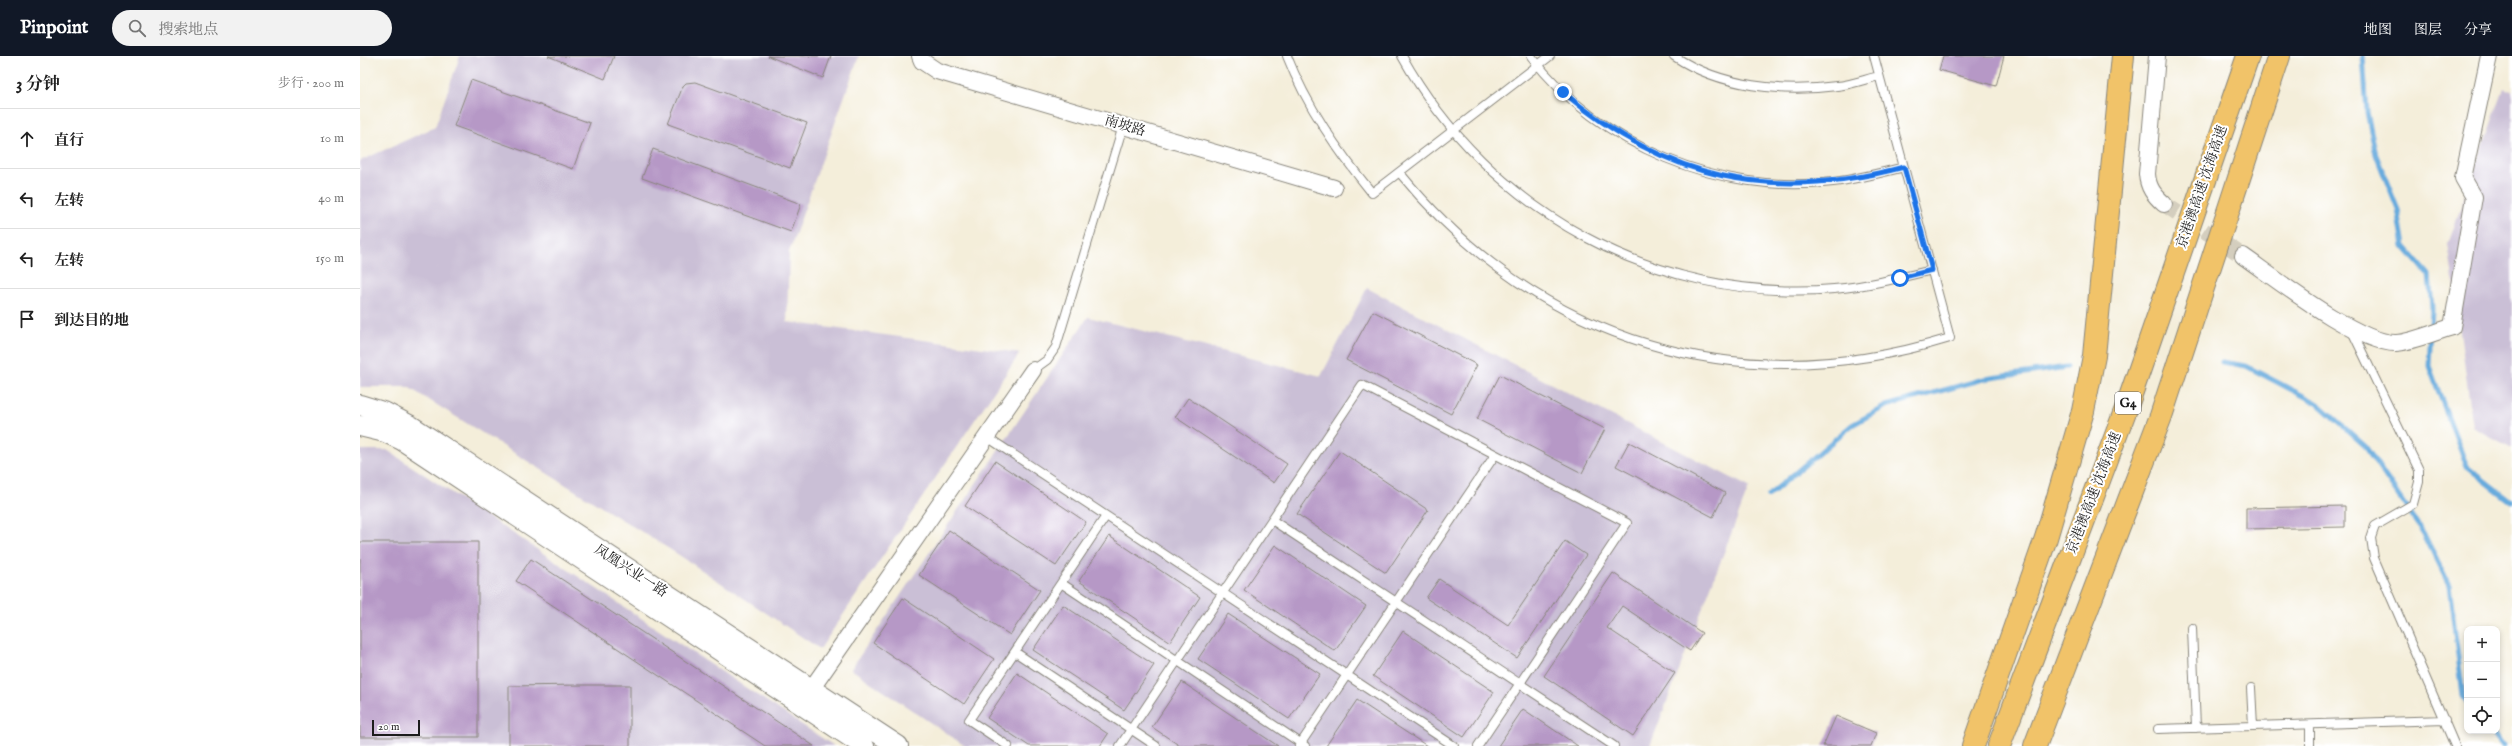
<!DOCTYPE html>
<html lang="zh">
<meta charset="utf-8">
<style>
body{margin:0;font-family:"IM FELL English","Noto Serif SC",serif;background:#f2f2f2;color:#222}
.controls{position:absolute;right:12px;bottom:12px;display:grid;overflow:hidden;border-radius:8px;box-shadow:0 2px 6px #0003}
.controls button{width:36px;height:36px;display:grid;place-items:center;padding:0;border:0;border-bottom:1px solid #e0e0e0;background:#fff;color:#222;font:20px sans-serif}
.scale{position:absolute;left:12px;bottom:10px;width:48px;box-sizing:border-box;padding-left:4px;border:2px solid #1c1c1c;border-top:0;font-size:11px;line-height:14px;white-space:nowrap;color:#1c1c1c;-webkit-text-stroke:3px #fff;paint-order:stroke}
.stop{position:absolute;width:12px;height:12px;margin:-9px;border:3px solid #1a73e8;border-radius:50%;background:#fff}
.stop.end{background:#1a73e8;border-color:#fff;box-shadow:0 1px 4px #0008}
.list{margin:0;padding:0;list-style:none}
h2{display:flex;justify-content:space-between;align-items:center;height:52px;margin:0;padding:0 16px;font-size:17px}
h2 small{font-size:13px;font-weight:400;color:#767676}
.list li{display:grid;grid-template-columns:26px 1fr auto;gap:12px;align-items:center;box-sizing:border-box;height:60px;padding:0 16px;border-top:1px solid #e0e0e0}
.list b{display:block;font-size:15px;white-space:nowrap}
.list em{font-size:13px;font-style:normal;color:#767676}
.icon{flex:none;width:22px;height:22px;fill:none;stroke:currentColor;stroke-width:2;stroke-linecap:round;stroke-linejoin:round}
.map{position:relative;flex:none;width:2152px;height:690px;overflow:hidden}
header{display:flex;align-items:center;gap:24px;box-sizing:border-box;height:56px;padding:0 20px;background:#111827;color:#fff}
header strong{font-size:19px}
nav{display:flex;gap:22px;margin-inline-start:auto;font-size:14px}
.search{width:280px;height:36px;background:#f2f2f2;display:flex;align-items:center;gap:10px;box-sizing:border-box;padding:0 14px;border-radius:22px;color:#767676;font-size:15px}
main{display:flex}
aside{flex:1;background:#fff}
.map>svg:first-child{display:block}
.industrial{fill:#cabfd6}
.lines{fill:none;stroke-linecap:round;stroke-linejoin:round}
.stream{stroke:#68abdd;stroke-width:5}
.building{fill:#b698c6}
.minor-tunnel{stroke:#d4cebe;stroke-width:16;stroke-dasharray:16 8;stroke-linecap:butt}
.service-casing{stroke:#88857b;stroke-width:10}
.minor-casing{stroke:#88857b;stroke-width:18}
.tertiary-casing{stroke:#88857b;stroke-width:22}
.motorway-casing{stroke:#88857b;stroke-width:24}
.service{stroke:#fff;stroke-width:8}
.minor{stroke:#fff;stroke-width:16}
.tertiary{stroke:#fff;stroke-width:20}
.motorway{stroke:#f1c369;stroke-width:22}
.route{stroke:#1a73e8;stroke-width:5}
.labels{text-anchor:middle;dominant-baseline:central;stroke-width:4;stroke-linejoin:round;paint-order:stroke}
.shield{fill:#fff;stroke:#606060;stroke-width:1}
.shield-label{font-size:13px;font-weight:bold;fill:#1c1c1c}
.street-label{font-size:14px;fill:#1c1c1c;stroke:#fff}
</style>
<header>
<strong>Pinpoint</strong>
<div class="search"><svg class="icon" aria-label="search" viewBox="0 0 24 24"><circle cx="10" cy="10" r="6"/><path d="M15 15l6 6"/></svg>搜索地点</div>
<nav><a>地图</a><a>图层</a><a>分享</a></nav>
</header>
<main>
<aside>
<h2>3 分钟<small>步行 · 200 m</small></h2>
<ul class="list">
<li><svg class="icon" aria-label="ahead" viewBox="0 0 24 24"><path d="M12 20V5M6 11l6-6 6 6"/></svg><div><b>直行</b></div><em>10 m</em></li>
<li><svg class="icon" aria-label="left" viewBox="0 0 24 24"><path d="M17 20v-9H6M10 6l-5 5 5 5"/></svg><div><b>左转</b></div><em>40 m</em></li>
<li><svg class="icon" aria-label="left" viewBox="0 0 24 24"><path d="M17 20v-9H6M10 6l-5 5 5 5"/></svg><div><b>左转</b></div><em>150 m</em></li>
<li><svg class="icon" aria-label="arrive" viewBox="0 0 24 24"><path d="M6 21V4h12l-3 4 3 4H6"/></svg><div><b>到达目的地</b></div></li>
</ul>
</aside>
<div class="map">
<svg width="2152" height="690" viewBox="0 0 2152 690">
<rect width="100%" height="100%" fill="#fff"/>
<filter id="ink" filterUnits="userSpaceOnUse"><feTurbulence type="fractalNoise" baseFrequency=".025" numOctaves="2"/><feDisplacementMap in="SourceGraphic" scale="8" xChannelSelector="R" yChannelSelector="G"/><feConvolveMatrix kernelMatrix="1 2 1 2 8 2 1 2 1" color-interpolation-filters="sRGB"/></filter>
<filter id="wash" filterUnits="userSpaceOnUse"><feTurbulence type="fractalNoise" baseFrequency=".012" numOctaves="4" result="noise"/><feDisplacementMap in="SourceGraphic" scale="16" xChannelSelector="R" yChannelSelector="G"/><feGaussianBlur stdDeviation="0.9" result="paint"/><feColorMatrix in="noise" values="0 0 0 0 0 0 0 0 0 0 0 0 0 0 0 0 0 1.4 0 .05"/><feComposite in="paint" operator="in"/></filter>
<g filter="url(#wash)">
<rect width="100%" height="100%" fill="#f4eeda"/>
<path class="industrial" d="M100,0h399l-70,196 -2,70 233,31 -200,296 -141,-94 -271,-168h-48v-226l75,-34z
M2144,32l8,4v356l-39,-21 -25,-184z
M1007,232l382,199 -99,259h-685l-114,-77 237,-352 233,59z
M0,394h27l447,296h-474z"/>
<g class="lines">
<path class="stream" d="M2003,0l4,56 9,43 22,55 6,36 25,29 3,33 -3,58 38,101 45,35
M1862,306l24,4 71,37 48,43 59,88 25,51 14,111 4,6
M1408,440l84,-71 34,-19 98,-27 83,-12
M2131,675l12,15"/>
</g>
<g id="blocks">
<path class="building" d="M188,0h66l-9,23z
M408,0h63l-8,22z
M1583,0h61l-8,30 -57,-16z
M111,24l119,43 -17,46 -119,-43z
M335,26l112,41 -17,45 -122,-44 15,-38 3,-3z
M293,93l148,55 -10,28 -149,-54z
M1013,255l104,54 -26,49 -105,-54z
M1140,319l105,54 -23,44 -105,-54z
M828,342l99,66 -13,19 -99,-66z
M1269,386l96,51 -12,24 -97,-51z
M980,395l88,59 -42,63 -89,-59z
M635,405l91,61 -30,44 -91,-60z
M1985,450v21l-99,2v-21z
M589,474l91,60 -30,45 -91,-60z
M749,480l91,61 -30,45 -91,-61z
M1205,485l21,14 -69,103 -91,-60 13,-19 69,46z
M0,486h118v195h-118z
M915,489l91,61 -31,45 -91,-61z
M171,503l283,187h-49l-249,-165z
M1253,517l89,60 -12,18 -68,-45 -15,22 68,45 -42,63 -89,-60z
M543,542l91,61 -30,45 -91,-61z
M703,549l91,60 -30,45 -91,-60z
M868,558l92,60 -31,45 -91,-60z
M1043,575l91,61 -30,45 -91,-61z
M657,617l91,61 -8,12h-71l-42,-28z
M822,626l96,64h-98l-28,-19z
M221,629h49v61h-121v-60z
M997,644l70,46h-101z
M1163,653l55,37h-80z
M1476,660l40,17 -5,13h-48z"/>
</g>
</g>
<g filter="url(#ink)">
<use href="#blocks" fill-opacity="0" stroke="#88857b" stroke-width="1"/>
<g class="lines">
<path class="minor-tunnel" d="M1804,148l79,52"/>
<g class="service-casing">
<path id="service" d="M927,0c20,51 51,95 85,137l178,-137
M1042,0c86,155 255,248 432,233 33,-3 65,-11 98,-19
M1171,0c68,90 190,140 302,126 24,-3 47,-9 71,-15
M1314,0c46,31 109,37 163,30 14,-1 29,-7 42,-10
M1039,116c141,172 339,231 551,166l-76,-282
M1991,273l68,141v12l-6,22 -38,22 -4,12 3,20 81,188
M673,314l14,-10 9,-13 67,-221
M627,381l467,309
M912,464l342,226
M701,527l244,163
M1832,572l4,100
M655,596l141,94
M1891,632l2,38
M1950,669v21
M1798,673l287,-9
M648,690l-39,-26 137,-204
M760,690l242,-361 265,138 -149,223
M939,690l196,-291"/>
</g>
<g class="minor-casing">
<path id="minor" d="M560,0l2,5 15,10 397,117
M1797,0l-10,118c1,14 7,21 17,30
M1883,200c33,23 116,88 153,87 13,0 42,-12 56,-16l22,-130 -11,-19 26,-122
M445,642l228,-328"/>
</g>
<g class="tertiary-casing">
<path id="tertiary" d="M0,349l26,8 25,13 487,320
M0,370l25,6 17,8 462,306"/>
</g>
<g class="motorway-casing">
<path id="motorway" d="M1613,690l73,-208 37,-127 11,-55 29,-300
M1639,690l128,-340 121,-350
M1675,690l126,-330 118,-360"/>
</g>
<use href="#service" class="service"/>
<use href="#minor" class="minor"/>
<use href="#tertiary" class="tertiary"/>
<use href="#motorway" class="motorway"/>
</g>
</g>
<g class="lines" filter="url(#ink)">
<path class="route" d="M1203,36c105,89 209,110 341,75l28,103 -32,8"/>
</g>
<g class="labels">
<rect class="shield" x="1755" y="336" width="26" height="22" rx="3"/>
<g class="shield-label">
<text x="1768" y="347">G4</text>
</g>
<g class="street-label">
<text transform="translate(765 70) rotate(17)">南坡路</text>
<text transform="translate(1842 131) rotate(-71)">京港澳高速 沈海高速</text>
<text transform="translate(1734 437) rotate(-69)">京港澳高速 沈海高速</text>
<text transform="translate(271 515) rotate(33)">凤凰兴业一路</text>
</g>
</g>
</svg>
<div class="controls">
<button>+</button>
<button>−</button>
<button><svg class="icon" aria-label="locate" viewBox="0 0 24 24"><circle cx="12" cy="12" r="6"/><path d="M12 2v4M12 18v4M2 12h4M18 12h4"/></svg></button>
</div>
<div class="scale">20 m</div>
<div class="stop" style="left:1540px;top:222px"></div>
<div class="stop end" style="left:1203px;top:36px"></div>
</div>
</main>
